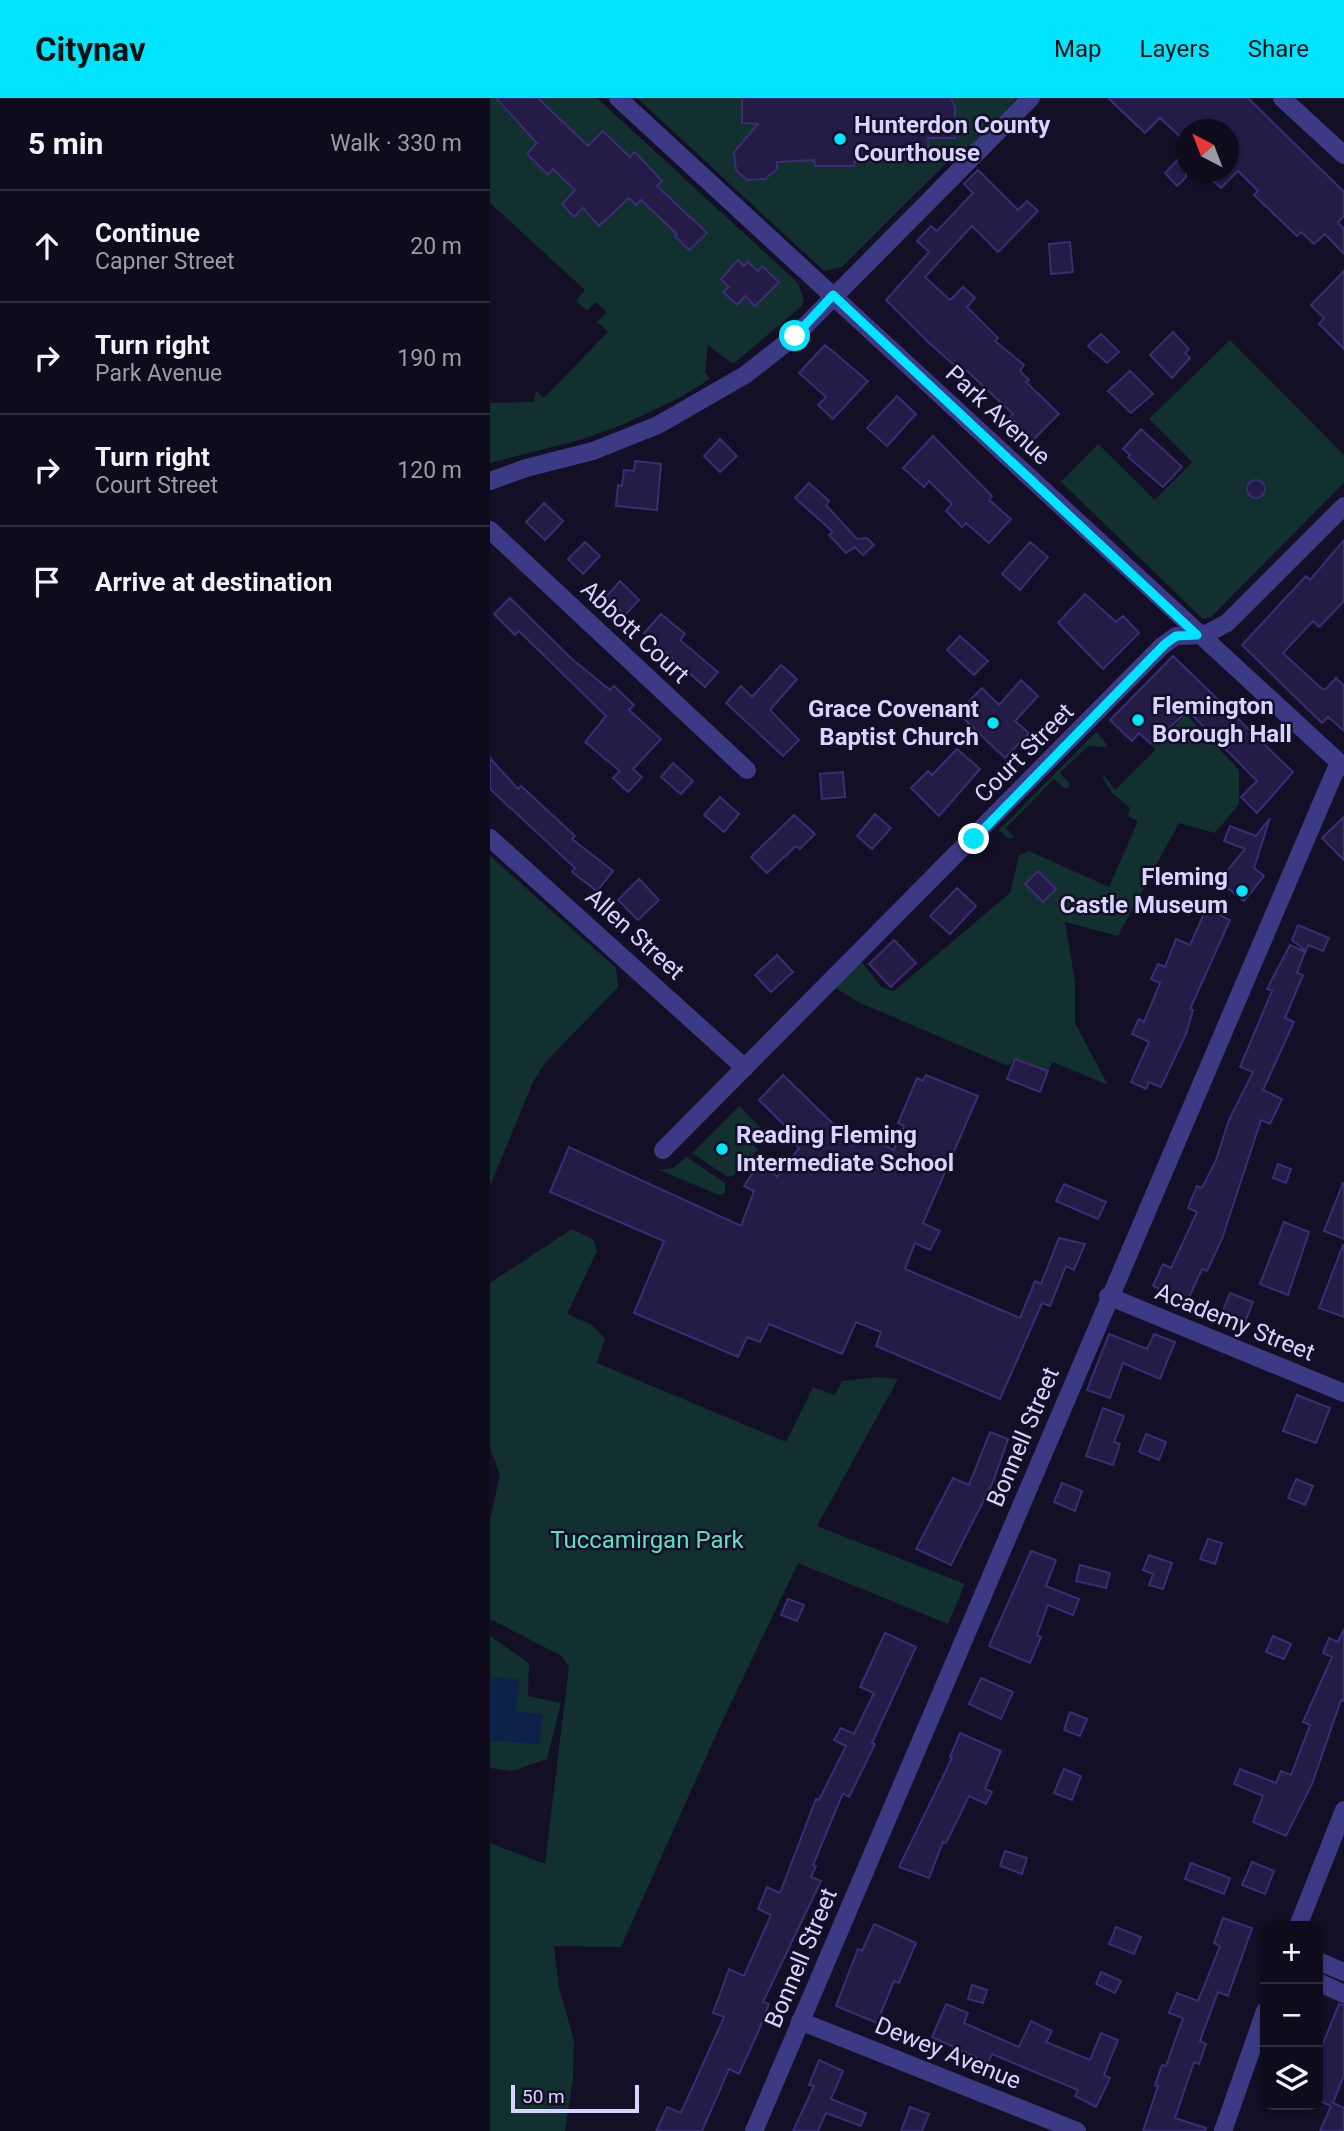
<!DOCTYPE html>
<meta charset="utf-8">
<style>
body{margin:0;font-family:Roboto,sans-serif;background:#171425;color:#f1f3f6}
.controls{position:absolute;right:21px;bottom:21px;display:grid;overflow:hidden;border-radius:14px;box-shadow:0 2px 5px #0004}
.controls button{width:63px;height:63px;display:grid;place-items:center;padding:0;border:0;border-bottom:2px solid #2e2b3b;background:#0e0b1c;color:#f1f3f6;font:35px sans-serif}
.compass{position:absolute;left:686px;top:21px;width:63px;height:63px;border-radius:50%;background:#0e0b1c;box-shadow:0 2px 5px #0004;rotate:318deg}
.scale{position:absolute;left:21px;bottom:18px;width:128px;box-sizing:border-box;padding-left:7px;border:4px solid #d9d4ff;border-top:0;font-size:19px;line-height:24px;white-space:nowrap;color:#d9d4ff;-webkit-text-stroke:5px #130f26;paint-order:stroke}
.stop{position:absolute;width:21px;height:21px;margin:-16px;border:5px solid #00e5ff;border-radius:50%;background:#fff}
.stop.end{background:#00e5ff;border-color:#fff;box-shadow:0 2px 7px #0008}
.list{margin:0;padding:0;list-style:none}
h2{display:flex;justify-content:space-between;align-items:center;height:91px;margin:0;padding:0 28px;font-size:30px}
h2 small{font-size:23px;font-weight:400;color:#9b9ba3}
.list li{display:grid;grid-template-columns:46px 1fr auto;gap:21px;align-items:center;box-sizing:border-box;height:112px;padding:0 28px;border-top:2px solid #2e2b3b}
.list b{display:block;font-size:26px;white-space:nowrap}
.list p{margin:0;font-size:23px;white-space:nowrap;color:#9b9ba3}
.list em{font-size:23px;font-style:normal;color:#9b9ba3}
.icon{flex:none;width:38px;height:38px;fill:none;stroke:currentColor;stroke-width:2;stroke-linecap:round;stroke-linejoin:round}
.map{position:relative;flex:none;width:854px;height:2033px;overflow:hidden}
header{display:flex;align-items:center;gap:42px;box-sizing:border-box;height:98px;padding:0 35px;background:#00e5ff;color:#111}
header strong{font-size:33px}
nav{display:flex;gap:38px;margin-inline-start:auto;font-size:24px}
main{display:flex}
aside{flex:1;background:#0e0b1c}
.map>svg:first-child{display:block}
.green{fill:#12302f}
.water{fill:#0c2248}
.building{fill:#241b47;stroke:#3b2d73;stroke-width:2}
.lines{fill:none;stroke-linecap:round;stroke-linejoin:round}
.minor{stroke:#3d3a85;stroke-width:18}
.route{stroke:#00e5ff;stroke-width:9}
.poi-dot{fill:#00e5ff;stroke:#130f26;stroke-width:2.5}
.labels{text-anchor:middle;dominant-baseline:central;stroke-width:5;stroke-linejoin:round;paint-order:stroke}
.poi-label{font-size:24px;font-weight:bold;fill:#d9d4ff;stroke:#130f26;text-anchor:start}
.street-label{font-size:24px;fill:#d9d4ff;stroke:#130f26}
.park-label{font-size:24px;fill:#5fe0c0;stroke:#130f26}
</style>
<header>
<strong>Citynav</strong>
<nav><a>Map</a><a>Layers</a><a>Share</a></nav>
</header>
<main>
<aside>
<h2>5 min<small>Walk · 330 m</small></h2>
<ul class="list">
<li><svg class="icon" aria-label="ahead" viewBox="0 0 24 24"><path d="M12 20V5M6 11l6-6 6 6"/></svg><div><b>Continue</b><p>Capner Street</p></div><em>20 m</em></li>
<li><svg class="icon" aria-label="right" viewBox="0 0 24 24"><path d="M7 20v-9h11M14 6l5 5-5 5"/></svg><div><b>Turn right</b><p>Park Avenue</p></div><em>190 m</em></li>
<li><svg class="icon" aria-label="right" viewBox="0 0 24 24"><path d="M7 20v-9h11M14 6l5 5-5 5"/></svg><div><b>Turn right</b><p>Court Street</p></div><em>120 m</em></li>
<li><svg class="icon" aria-label="arrive" viewBox="0 0 24 24"><path d="M6 21V4h12l-3 4 3 4H6"/></svg><div><b>Arrive at destination</b></div></li>
</ul>
</aside>
<div class="map">
<svg width="854" height="2033" viewBox="0 0 854 2033">
<rect width="100%" height="100%" fill="#130f26"/>
<path class="green" d="M0,0h107l201,185 6,17 -2,6 -69,58 -25,-19 -3,27 5,7 -31,19 -57,27 -39,14 -93,24v-60l44,-1 2,-11 8,7 64,-66 -11,-10 10,-10 -11,-10 -9,9 -11,-10 9,-11 -95,-87z
M147,0h380l-46,48 -10,2 -119,119 -18,4z
M740,242l114,115v28l-133,134 -8,2 -142,-137 37,-38 57,56 37,-38 -43,-43z
M696,616l53,56v34l-24,29 -36,-10 -61,113 -53,-14 10,60v41l33,62 -55,-23 -5,9 -32,-12 -8,7 -150,-64 -27,-17 26,-29 24,31 13,4 116,-98 9,-37 10,-5 80,36 29,-66 -11,-5 3,-8 -18,-15 -10,-16 3,-1 10,14 40,-40 -4,-6 18,-19 4,3z
M606,634l10,11v4l-18,-1 -28,27 10,11 -2,4h-4l-10,-9 -48,49 8,10h-7l-8,-8z
M0,758l126,112 2,19 -74,77 -11,18 -43,104z
M249,1008l31,31 -6,6 -16,-14 -4,6 14,15 -24,25 -6,2 -36,-24z
M197,1059l38,26v10l-6,2 -60,-25 14,-2z
M82,1131l21,10 4,12 -30,63 25,11 13,13 -8,25 189,79 27,-55 22,8 7,-14 36,-4 20,2 -81,147 148,58 -17,40 -150,-61 -78,163 -99,221 -67,-1 5,42 15,52 -1,39 -8,52h-75v-288l55,21 24,-197 -7,-11 -72,-37v-99l10,-45 -10,-27v-165z
M0,1538l39,27 -1,33 33,7 -14,56 -35,12 -22,-3z"/>
<path class="water" d="M0,1579l29,2 -3,33 26,2 -2,30 -50,-3z"/>
<path class="building" d="M6,0h42l50,48 15,-15 27,26 5,-5 27,29 -5,5 50,47 -18,17 -14,-14 2,-2 -36,-34 -5,5 -7,-7 -30,28 -16,-18 -9,9 -12,-13 13,-14 -22,-21 -5,6 -21,-21 10,-11z
M252,0h209l4,10v30h-27l1,21 -19,1 -1,-3 -54,4 -1,5h-39l-1,-6 -37,2v7l-12,10 -18,1 -11,-10 -2,-18 24,-28 -16,-1z
M618,0h140l96,94v24l-6,6 6,7v25l-19,-20 -11,10 -13,-12 -4,4 -43,-41 4,-4 -20,-20 -17,17 -17,-16h24v-42h-42v12l-26,-24 -15,15z
M696,53v26l-9,9 -12,-13z
M488,72l40,40 9,-9 11,10 -40,41 -26,-26 -47,51 25,23 13,-13 12,11 -8,9 31,31 -3,3 29,24 -4,6 9,9 -3,2 33,32 -27,27 -22,-24 3,-3 -46,-43 -3,3 -36,-32 -42,-42 43,-48 -12,-11 14,-15 6,5 36,-38 -9,-9z
M580,144l3,30 -22,2 -2,-30z
M248,162l6,6 4,-4 10,9 4,-5 17,16 -24,24 -10,-10 -8,9 -14,-13 6,-5 -8,-8z
M854,173v78l-25,-25 5,-6 -13,-13z
M683,234l16,17 -4,4 5,5 -18,20 -22,-23z
M611,236l18,18 -12,11 -19,-17z
M335,247l43,36 -35,38 -15,-14 8,-8 -27,-24z
M640,273l23,23 -22,19 -23,-22z
M407,298l19,18 -29,32 -20,-18z
M651,331l41,38 -19,20 -35,-30 2,-2 -7,-6z
M443,338l59,60 -3,4 22,19 -22,24 -23,-20 -4,4 -16,-16 6,-7 -23,-23 -5,6 -21,-19z
M230,341l17,17 -17,16 -16,-16z
M145,363l26,3 -4,46 -41,-4 2,-21 4,1 2,-16 10,1z
M757 391a9 9 0 1 1 18 0a9 9 0 1 1-18 0Z
M319,385l20,18 -3,4 31,34 10,-1 7,7 -11,10 -8,-8 -9,6 -17,-18 4,-3 -38,-34z
M54,405l19,18 -18,19 -19,-18z
M854,442v61l-25,26 -6,-6 -30,32 38,35 4,2 11,-12 8,8v45l-16,-14 -6,6 -80,-78 64,-69 4,4z
M95,444l15,14 -17,18 -15,-15z
M540,444l18,15 -28,33 -18,-16z
M130,483l19,19 -14,15 -19,-18z
M595,496l31,28 7,-6 16,17 -36,36 -45,-46z
M20,500l62,61 38,31 4,-4 20,19 -5,5 32,29 -28,30 9,8 -14,15 -15,-14 7,-7 -35,-29 21,-26 -87,-85 -4,4 -21,-21z
M171,516l24,20 -5,6 38,32 -13,15 -61,-54z
M470,538l28,25 -14,14 -27,-25z
M683,558l120,116 -36,41 -16,-16 16,-16 -69,-70 -37,33 -12,-11 -7,8 -22,-21z
M291,567l16,14 -27,31 29,30 -16,16 -57,-53 15,-17 11,11z
M531,582l17,16 -23,25 14,12 -24,25 -47,-45 24,-25 17,17z
M467,651l23,20 -41,47 -28,-28 17,-17 4,4z
M0,660l28,31 3,-3 54,50 -3,3 41,32 -16,20 -25,-19 3,-4 -85,-79z
M183,665l20,18 -12,13 -20,-17z
M353,674l2,25 -23,2 -2,-25z
M230,699l19,17 -15,18 -20,-17z
M385,716l16,14 -19,21 -15,-13z
M304,717l21,19 -15,15 -4,-3 -29,27 -16,-16z
M854,719v43l-22,-22z
M780,720l-16,50 10,8 -20,25 -25,-20 26,-32 -21,-8 6,-15 26,10z
M548,773l18,18 -13,13 -18,-18z
M149,781l20,21 -21,20 -20,-20z
M467,790l19,18 -26,28 -20,-18z
M716,811l24,11 -40,89 3,1 -7,24 -25,53 -12,-5 -3,7 -15,-7 18,-40 -17,-8 7,-15 5,3 16,-39 -9,-4 7,-15 7,3 11,-28 14,6z
M808,827l31,13 -6,13 -15,-6 -2,6 -14,-11z
M404,842l22,23 -25,24 -22,-23z
M800,847l15,7 -8,21 6,2 -18,43 9,4 -31,68 19,9 -12,25 -9,-4 -39,119 -15,32 -5,-2 -15,33 -34,-16 10,-22 8,4 26,-56 -9,-4 9,-22 5,2 14,-28 13,-40 24,-48 -13,-5 32,-76 -5,-2z
M287,857l16,17 -22,20 -16,-17z
M525,961l33,12 -8,21 -33,-13z
M293,977l71,69 4,-11 36,17 10,-24 -6,-3 19,-45 6,3 3,-6 52,21 -55,127 17,8 -10,19 -15,-7 -10,26 115,49 15,-37 6,3 18,-46 26,6 -11,26 -8,-4 -16,40 -8,-3 -42,96 -124,-53 5,-14 -25,-10 -14,32 -73,-30 -9,18 -13,-5 -9,20 -104,-44 30,-72 -114,-49 19,-45 172,79 13,-35 -10,-5 10,-15 9,-9 14,15 22,-29 -9,-9 4,-4 -35,-35z
M788,1066l13,5 -5,14 -13,-5z
M853,1085h1v56l-20,-8z
M574,1086l42,18 -8,17 -42,-18z
M794,1124l25,10 -21,63 -28,-11z
M853,1147h1v72l-25,-9z
M740,1195l23,9 -8,20 -23,-9z
M619,1236l38,15 7,-15 21,8 -15,37 -37,-16 -13,35 -23,-8z
M807,1297l33,13 -14,35 -33,-12z
M613,1310l21,8 -10,26 6,2 -7,21 -27,-9z
M500,1334l18,7 -15,43 -42,83 -35,-16 37,-71 16,7z
M656,1336l20,8 -7,18 -20,-8z
M806,1381l17,7 -8,19 -17,-7z
M572,1385l20,8 -7,20 -21,-9z
M718,1441l14,4 -7,21 -15,-5z
M541,1453l25,9 -10,26 33,13 -6,16 -25,-10 -11,30 4,2 -11,26 -41,-17z
M659,1457l23,8 -9,26 -14,-4 4,-11 -10,-4z
M590,1467l30,8 -4,15 -30,-7z
M298,1501l16,6 -7,16 -16,-6z
M854,1531v72l-3,-1 -29,84 -26,52 -33,-14 10,-26 -29,-12 6,-15 36,14 5,-12 10,4 19,-50 -7,-3 29,-65 -9,-4 6,-15 9,4z
M395,1535l31,14 -44,96 3,1 -26,53 -6,-4 -30,72 3,1 -5,11 10,4 -58,121 6,2 -10,26 -20,44 -10,-5 -27,62h-46l11,-24 14,6 43,-96 -11,-4 16,-44 15,7 27,-61 -13,-6 9,-22 13,6 36,-94 3,1 27,-54 -12,-6 7,-12 13,6 20,-41 -14,-6z
M783,1538l18,8 -7,15 -18,-7z
M491,1580l32,14 -12,27 -32,-15z
M580,1614l17,7 -7,17 -16,-6z
M470,1635l41,18 -16,38 7,3 -6,12 -17,-8 -23,47 -3,-1 -14,36 -30,-11 53,-109 -2,-1z
M574,1671l17,7 -9,24 -18,-7z
M515,1753l22,7 -5,16 -22,-8z
M762,1764l22,9 -9,23 -23,-9z
M701,1765l39,15 -6,16 -39,-15z
M733,1820l29,10 -24,68 -10,-4 -18,49 6,3 -7,20 -5,-2 -19,56 31,10 -1,3h-62l15,-45 -3,-1 7,-20 4,1 17,-48 -14,-5 8,-20 21,8 22,-55 -6,-3z
M384,1826l42,19 -17,40 -5,-2 -17,42 -41,-17 22,-57 4,2z
M626,1829l25,10 -7,17 -25,-10z
M611,1874l20,9 -6,12 -19,-9z
M482,1887l15,5 -4,13 -15,-4z
M456,1906l22,9 -4,10 55,24 12,-26 21,10 -6,11 44,18 11,-27 17,7 -14,35 6,3 -14,29 -21,-11 3,-6 -86,-36 -4,9 -56,-26z
M849,1906l5,1v70l-11,28 11,5v23h-24l11,-25 -13,-6v-44z
M329,1962l24,11 -12,28 35,14 -5,13 -35,-13 -8,18h-25l21,-45 -5,-1z
M420,2009l19,7 -7,17h-21z"/>
<g class="lines">
<path class="minor" d="M128,0l726,669
M792,0l62,57
M0,383l36,-13 67,-17 65,-26 87,-50 50,-39 236,-238
M0,432l257,240
M0,740l255,230
M173,1052l499,-504 14,-10 28,-1 23,-12 117,-117
M618,1198l236,97
M808,1828l46,-116
M828,1863l26,11
M828,1884l26,12
M310,1923l277,110
M264,2033l585,-1369
M733,2033l42,-120"/>
</g>
<g class="lines">
<path class="route" d="M305,238l38,-41 364,340 -21,1 -11,8 -191,195"/>
</g>
<g class="poi-dot">
<circle cx="350" cy="41" r="7"/>
<circle cx="648" cy="622" r="7"/>
<circle cx="503" cy="625" r="7"/>
<circle cx="752" cy="793" r="7"/>
<circle cx="232" cy="1051" r="7"/>
</g>
<g class="labels">
<g class="poi-label">
<text x="364" y="27">Hunterdon County<tspan x="364" dy="28">Courthouse</tspan></text>
<text x="662" y="608">Flemington<tspan x="662" dy="28">Borough Hall</tspan></text>
<text x="489" y="611" text-anchor="end">Grace Covenant<tspan x="489" dy="28">Baptist Church</tspan></text>
<text x="738" y="779" text-anchor="end">Fleming<tspan x="738" dy="28">Castle Museum</tspan></text>
<text x="246" y="1037">Reading Fleming<tspan x="246" dy="28">Intermediate School</tspan></text>
</g>
<g class="street-label">
<text transform="translate(508 317) rotate(43)">Park Avenue</text>
<text transform="translate(145 534) rotate(43)">Abbott Court</text>
<text transform="translate(534 655) rotate(-45)">Court Street</text>
<text transform="translate(145 836) rotate(42)">Allen Street</text>
<text transform="translate(745 1224) rotate(22)">Academy Street</text>
<text transform="translate(533 1339) rotate(-67)">Bonnell Street</text>
<text transform="translate(311 1860) rotate(-67)">Bonnell Street</text>
<text transform="translate(458 1955) rotate(22)">Dewey Avenue</text>
</g>
<g class="park-label">
<text x="157" y="1442">Tuccamirgan Park</text>
</g>
</g>
</svg>
<div class="controls">
<button>+</button>
<button>−</button>
<button><svg class="icon" aria-label="layers" viewBox="0 0 24 24"><path d="M12 4l9 5-9 5-9-5zM3 14l9 5 9-5"/></svg></button>
</div>
<svg class="compass" viewBox="-18 -18 36 36"><path d="M0-13l5 13h-10z" fill="#e53935"/><path d="M0 13l5-13h-10z" fill="#9b9ba3"/></svg>
<div class="scale">50 m</div>
<div class="stop" style="left:305px;top:238px"></div>
<div class="stop end" style="left:484px;top:741px"></div>
</div>
</main>
